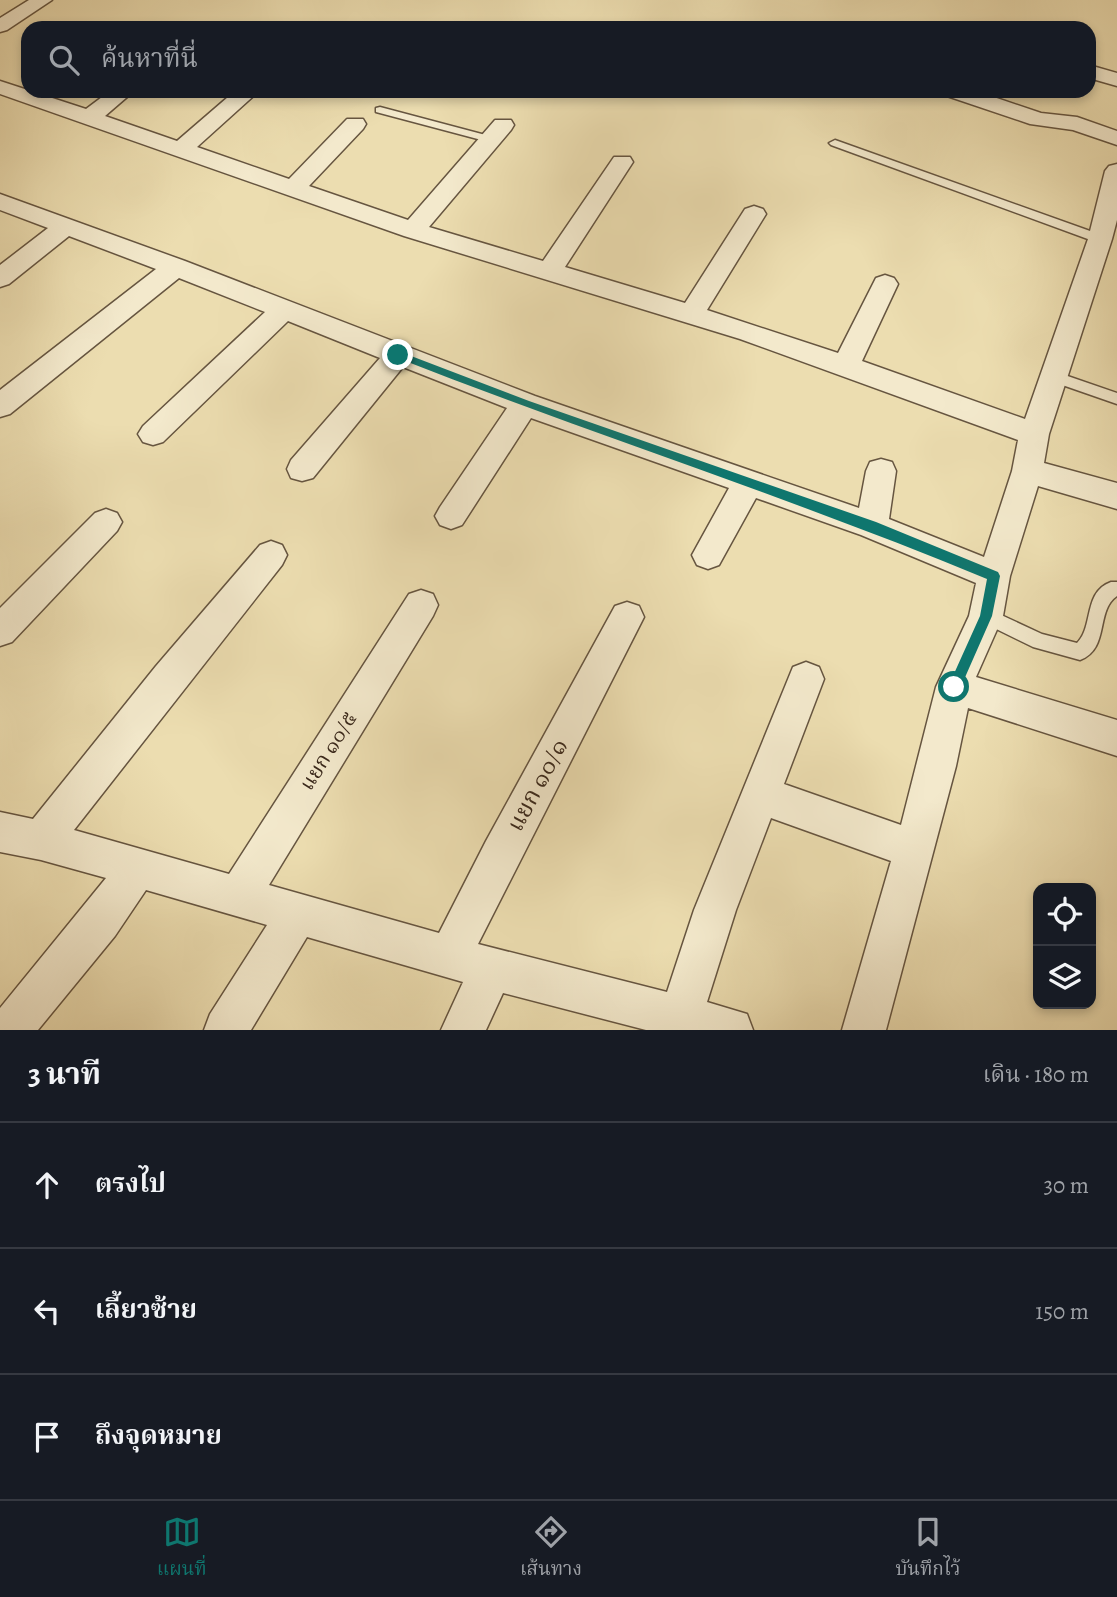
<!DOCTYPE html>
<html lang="th">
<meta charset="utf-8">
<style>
body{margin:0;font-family:Alegreya,"Noto Serif Thai",serif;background:#20242c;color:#f1f3f6}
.controls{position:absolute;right:21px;bottom:21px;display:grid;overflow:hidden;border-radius:14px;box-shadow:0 4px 10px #0003}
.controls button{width:63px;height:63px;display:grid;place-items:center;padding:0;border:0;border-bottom:2px solid #363941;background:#171b24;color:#f1f3f6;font:35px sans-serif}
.stop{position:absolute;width:21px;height:21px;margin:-16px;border:5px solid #0f766e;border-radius:50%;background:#fff}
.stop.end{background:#0f766e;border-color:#fff;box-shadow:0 2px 7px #0008}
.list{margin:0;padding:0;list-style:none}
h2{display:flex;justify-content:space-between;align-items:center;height:91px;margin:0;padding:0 28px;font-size:30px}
h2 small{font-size:23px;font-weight:400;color:#9ea1a6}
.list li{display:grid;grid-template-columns:46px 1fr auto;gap:21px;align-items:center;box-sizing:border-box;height:126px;padding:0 28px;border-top:2px solid #363941}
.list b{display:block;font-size:26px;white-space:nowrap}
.list em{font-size:23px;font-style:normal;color:#9ea1a6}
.icon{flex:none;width:38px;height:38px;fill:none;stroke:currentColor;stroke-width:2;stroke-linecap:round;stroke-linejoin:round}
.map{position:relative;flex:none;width:1117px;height:1030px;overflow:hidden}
.search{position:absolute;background:#171b24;box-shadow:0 4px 10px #0003;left:21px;right:21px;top:21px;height:77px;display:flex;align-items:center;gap:18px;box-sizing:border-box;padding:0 24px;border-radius:21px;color:#9ea1a6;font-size:26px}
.sheet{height:469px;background:#171b24}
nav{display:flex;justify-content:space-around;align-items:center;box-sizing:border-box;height:98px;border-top:2px solid #363941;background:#171b24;font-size:19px;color:#9ea1a6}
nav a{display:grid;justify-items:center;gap:4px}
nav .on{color:#0f766e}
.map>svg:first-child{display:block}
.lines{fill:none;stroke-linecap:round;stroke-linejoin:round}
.service-casing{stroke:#665540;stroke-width:3}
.minor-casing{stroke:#665540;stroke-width:3}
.service{fill:#f3e9cc;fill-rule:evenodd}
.minor{fill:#f3e9cc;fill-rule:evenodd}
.route{fill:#0f766e}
.labels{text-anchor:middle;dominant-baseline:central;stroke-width:5;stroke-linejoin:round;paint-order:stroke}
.street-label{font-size:21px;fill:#39281b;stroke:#f3e9cc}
.near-street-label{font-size:24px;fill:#39281b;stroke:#f3e9cc}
</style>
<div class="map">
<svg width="1117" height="1030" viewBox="0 0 1117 1030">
<rect width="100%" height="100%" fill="#ecddb0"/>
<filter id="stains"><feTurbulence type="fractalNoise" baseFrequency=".00286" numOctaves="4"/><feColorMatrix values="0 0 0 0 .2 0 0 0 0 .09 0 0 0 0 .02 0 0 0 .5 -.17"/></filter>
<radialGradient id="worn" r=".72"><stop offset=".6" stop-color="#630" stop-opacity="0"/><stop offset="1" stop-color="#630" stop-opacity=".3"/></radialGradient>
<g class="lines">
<g class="service-casing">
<path id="service" d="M380,107l113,30 2,2 -6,3 -113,-30v-4z
M835,140l269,96 2,3 -6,4 -4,-1 -265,-97 -2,-2z
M1053,371l64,22v11l-69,-24 -2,-4z
M1111,582h6v14c-22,15 -7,53 -37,64l-47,-13 -53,-26 -2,-5 2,-5 6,-3 56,26 35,9c17,-17 6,-51 34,-61z"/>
</g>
<g class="minor-casing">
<path id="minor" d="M29,0h23l-45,30 -7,2v-14z
M1089,65l28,8v13l-28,-8z
M0,81l86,28 24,-18h24l-29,25 72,25 58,-50h24l-62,56 92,32 58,-60h16l3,5 -3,5 -54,57 99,34 87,-100h16l3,5 -3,5 -82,97 114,34 71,-104h16l3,5 -68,105 120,36 60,-94 9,-3 9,3 3,5 -59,96 131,43 38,-75 9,-3 9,3 4,6 -36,77 163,58 63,-180 17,-68 4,-5 8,-2v56l-5,19 -63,195 -5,29 73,20v26l-79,-23 -28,90 -7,40 -27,61 141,43v36l-149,-48 -12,58 -70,264h-44l49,-169 -120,-43 -35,92 -29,92 40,12 6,16h-107l-143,-37 -17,37h-45l22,-48 -156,-45 -56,93h-47l6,-16 57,-89 -121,-35 -31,46 -77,94h-38v-22l106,-130 -65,-18 -41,-8v-40l33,7 123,-153 104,-121 11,-4 11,4 5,10 -5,10 -208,265 155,44 180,-280 12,-4 12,4 5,11 -5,11 -164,269 170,48 47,-92 129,-235 12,-4 12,4 5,11 -166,327 189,48 27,-82 99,-243 13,-5 13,5 5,12 -40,105 117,41 35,-138 33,-71 7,-33 -115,-48 -105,-37 -37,67 -11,4 -11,-4 -5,-10 37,-67 -198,-70 -69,107 -11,4 -11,-4 -5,-9 5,-9 67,-99 -104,-41 -90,111 -11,3 -11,-3 -4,-9 4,-9 89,-102 -92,-37 -125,121 -10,3 -10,-3 -5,-8 5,-8 122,-114 -86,-34 -169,136 -10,3v-27l156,-121 -87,-33 -60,48 -9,3v-22l48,-37 -48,-18v-16l185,67 350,135 324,112 7,-37 4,-9 11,-3 11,3 4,9 -7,48 95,38 28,-86 6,-31 -278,-101 -336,-103 -404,-142z
M944,91h32l65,22 36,4 40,14v14l-44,-15 -43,-6 -83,-28z
M106,509l11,4 5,9 -5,9 -105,111 -12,4v-38l95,-95z"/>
</g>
<use href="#service" class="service"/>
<use href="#minor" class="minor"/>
</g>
<path class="route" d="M398,351l131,50 347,121 122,50 2,4 -8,40 -33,75h-9l-2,-4 32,-71 7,-37c-195,-81 -396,-145 -592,-222v-5z"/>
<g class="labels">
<g class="street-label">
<text transform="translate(328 751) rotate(-58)">แยก ๑๐/๕</text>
</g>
<g class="near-street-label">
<text transform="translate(537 785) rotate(-62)">แยก ๑๐/๑</text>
</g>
</g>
<rect width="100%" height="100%" filter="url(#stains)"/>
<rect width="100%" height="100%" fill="url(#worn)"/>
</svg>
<div class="controls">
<button><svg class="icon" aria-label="locate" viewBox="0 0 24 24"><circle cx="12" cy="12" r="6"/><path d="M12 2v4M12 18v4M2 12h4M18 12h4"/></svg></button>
<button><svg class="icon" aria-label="layers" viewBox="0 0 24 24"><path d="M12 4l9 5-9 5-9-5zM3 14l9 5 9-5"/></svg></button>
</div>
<div class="stop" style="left:954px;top:687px"></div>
<div class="stop end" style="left:398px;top:355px"></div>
<div class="search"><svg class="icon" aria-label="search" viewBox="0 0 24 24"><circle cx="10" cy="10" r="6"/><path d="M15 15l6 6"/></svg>ค้นหาที่นี่</div>
</div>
<section class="sheet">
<h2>3 นาที<small>เดิน · 180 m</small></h2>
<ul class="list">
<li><svg class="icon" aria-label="ahead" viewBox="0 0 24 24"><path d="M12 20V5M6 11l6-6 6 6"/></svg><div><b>ตรงไป</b></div><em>30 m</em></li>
<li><svg class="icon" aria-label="left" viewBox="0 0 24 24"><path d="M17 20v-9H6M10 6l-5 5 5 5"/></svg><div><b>เลี้ยวซ้าย</b></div><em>150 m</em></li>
<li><svg class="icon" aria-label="arrive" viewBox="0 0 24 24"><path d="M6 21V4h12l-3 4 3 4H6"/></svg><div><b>ถึงจุดหมาย</b></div></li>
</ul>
</section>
<nav>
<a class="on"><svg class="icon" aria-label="map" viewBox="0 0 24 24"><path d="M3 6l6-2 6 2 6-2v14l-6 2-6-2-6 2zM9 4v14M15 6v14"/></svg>แผนที่</a>
<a><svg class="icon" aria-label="directions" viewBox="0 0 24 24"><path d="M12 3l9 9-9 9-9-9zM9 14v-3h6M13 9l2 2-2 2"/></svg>เส้นทาง</a>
<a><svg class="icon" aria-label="saved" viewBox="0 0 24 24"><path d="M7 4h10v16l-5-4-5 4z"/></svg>บันทึกไว้</a>
</nav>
